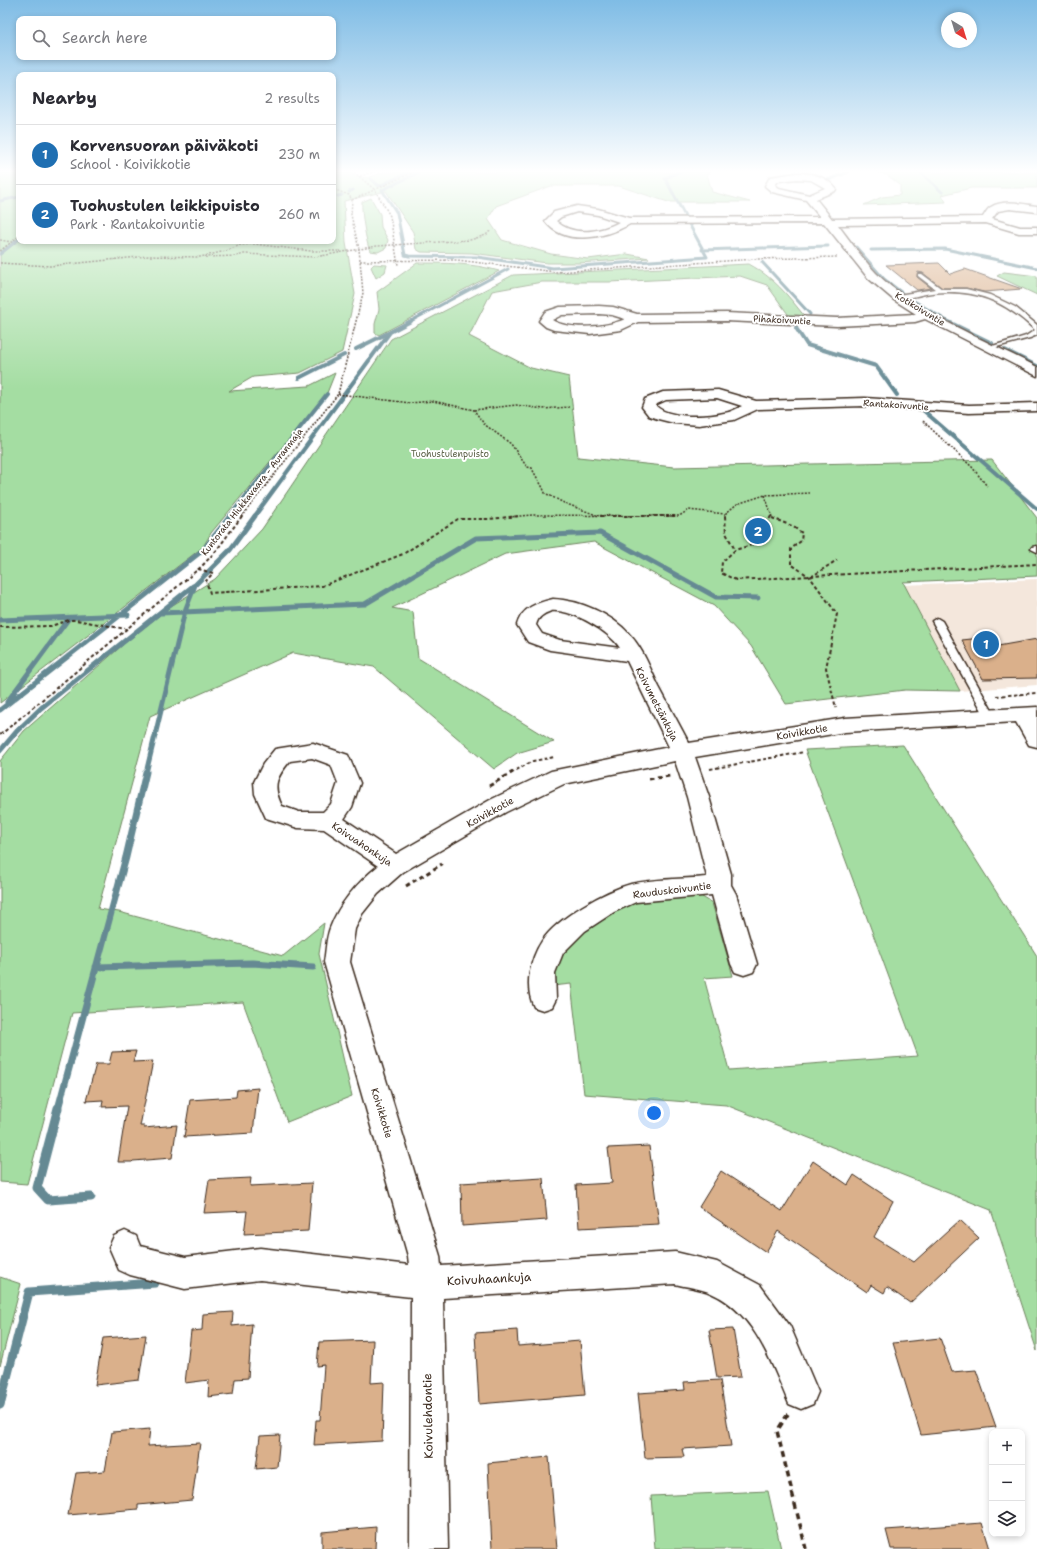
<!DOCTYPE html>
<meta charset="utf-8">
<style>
body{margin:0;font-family:"Shantell Sans",sans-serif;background:#f7f7f7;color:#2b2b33}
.controls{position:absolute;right:12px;bottom:12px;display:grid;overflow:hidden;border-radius:8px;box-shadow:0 2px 6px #0003}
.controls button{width:36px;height:36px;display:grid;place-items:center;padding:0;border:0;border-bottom:1px solid #e1e1e2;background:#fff;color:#2b2b33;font:20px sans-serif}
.compass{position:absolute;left:941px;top:12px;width:36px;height:36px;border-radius:50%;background:#fff;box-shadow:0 2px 6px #0003;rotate:142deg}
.you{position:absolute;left:654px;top:1113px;width:14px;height:14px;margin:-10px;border:3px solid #fff;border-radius:50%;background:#1a73e8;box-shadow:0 0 0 6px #1a73e833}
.badge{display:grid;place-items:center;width:26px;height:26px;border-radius:50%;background:#1f6fb2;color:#fff;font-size:13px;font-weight:700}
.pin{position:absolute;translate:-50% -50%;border:2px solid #fff;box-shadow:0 1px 4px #0006}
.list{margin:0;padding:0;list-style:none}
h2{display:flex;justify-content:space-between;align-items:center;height:52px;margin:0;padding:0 16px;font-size:17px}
h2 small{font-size:13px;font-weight:400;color:#7c7c81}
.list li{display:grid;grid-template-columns:26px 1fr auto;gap:12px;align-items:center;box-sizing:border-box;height:60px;padding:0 16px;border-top:1px solid #e1e1e2}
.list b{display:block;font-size:15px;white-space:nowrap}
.list p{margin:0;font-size:13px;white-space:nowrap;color:#7c7c81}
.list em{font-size:13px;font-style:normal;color:#7c7c81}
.icon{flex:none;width:22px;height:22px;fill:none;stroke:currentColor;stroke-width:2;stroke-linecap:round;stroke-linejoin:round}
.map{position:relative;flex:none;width:1037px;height:1549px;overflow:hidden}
.search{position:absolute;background:#fff;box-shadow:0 2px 6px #0003;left:16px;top:16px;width:320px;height:44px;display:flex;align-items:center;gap:10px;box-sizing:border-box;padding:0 14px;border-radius:8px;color:#7c7c81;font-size:15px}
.panel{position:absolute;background:#fff;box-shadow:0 2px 6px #0003;left:16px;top:72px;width:320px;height:172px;border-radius:8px}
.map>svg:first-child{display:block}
.built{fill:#f4e7dc}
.green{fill:#a4dda2;stroke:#708460}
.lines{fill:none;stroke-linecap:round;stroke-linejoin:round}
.stream-far4{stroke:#658993;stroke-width:3}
.stream-far3{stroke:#658993;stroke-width:4}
.stream-far2{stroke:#658993;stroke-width:5}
.stream-far1{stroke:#658993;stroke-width:7}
.stream{stroke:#658993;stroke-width:9}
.building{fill:#dab08b;stroke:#3b2a1e}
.lane-casing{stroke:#3b2a1e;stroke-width:3}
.street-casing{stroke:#3b2a1e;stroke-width:3}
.path-far3{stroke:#3b2a1e;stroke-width:1.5;stroke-dasharray:2 1.5;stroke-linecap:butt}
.path-far2{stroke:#3b2a1e;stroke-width:2;stroke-dasharray:3.5 2.5;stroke-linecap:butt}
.path-far1{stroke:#3b2a1e;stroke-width:3;stroke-dasharray:4.5 3.5;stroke-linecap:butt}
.path{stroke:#3b2a1e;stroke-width:3.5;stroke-dasharray:6 4.5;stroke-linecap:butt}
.lane{fill:#fff;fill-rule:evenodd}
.street{fill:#fff;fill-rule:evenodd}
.labels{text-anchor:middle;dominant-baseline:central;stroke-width:4;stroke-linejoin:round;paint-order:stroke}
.far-street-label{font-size:9px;fill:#3b2a1e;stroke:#fff}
.far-park-label{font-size:9px;fill:#5a6046;stroke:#fff}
.street-label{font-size:10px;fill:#3b2a1e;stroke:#fff}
.near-street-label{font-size:12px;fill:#3b2a1e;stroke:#fff}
</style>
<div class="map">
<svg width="1037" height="1549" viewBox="0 0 1037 1549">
<rect width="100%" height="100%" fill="#fff"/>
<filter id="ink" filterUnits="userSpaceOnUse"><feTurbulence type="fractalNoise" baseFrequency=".025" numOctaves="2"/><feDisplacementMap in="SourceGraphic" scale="8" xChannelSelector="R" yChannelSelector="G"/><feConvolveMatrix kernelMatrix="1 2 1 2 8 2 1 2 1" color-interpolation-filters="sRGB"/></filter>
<g filter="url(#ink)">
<path class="built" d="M1037,579v106l-77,6 -56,-106z"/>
<path class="green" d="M0,172h19v69h314v-69h16l6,4 13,2 16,-6h327l-4,2 5,18 38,10h-82l-49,-16h-68l-55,20 -8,13 14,21 49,14 37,5 39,-5 22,4 -70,5h-32l-75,-10 -51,-1 -5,-3 -3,-17 -27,-41 -42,10 2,42 9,51 -13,58 -42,21 -47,4 -24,14 80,-5 26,-13 -8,20 -116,140 -8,14 -203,156z
M877,172h160v16h-66l-29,7 4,7 -82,3 18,-8 18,-2v-10l-13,-10z
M371,198l9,16 1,13 7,13 -2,8 -8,4 -8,-1c-4,-9 -9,-39 -8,-49z
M417,263c28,0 55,0 82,8l-120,64 -4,-2v-9l4,-15 -2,-17z
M374,264l13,1 -2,7 -9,6 -5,-11z
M749,264c24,13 39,31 56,53h-15l-23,-32 -27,-9 -131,6h-67l-50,9 -23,45 62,32 38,9 9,80 96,10 318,-7 45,58v58l-134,6 57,109 -55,-1 -119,14 -35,-58 -37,-40 -120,-64 -89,12 -113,54 21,4 5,46 136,84 -37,11 -23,16 -120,-102 -81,-14 -143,63 -52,193 21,3 164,44 41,-33 -5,31 33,142 -65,26 -44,-120 -171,11 -45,171 -27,-2v-421l24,-30 101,-88 46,-37 44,-27 47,-50 129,-190 122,-64z
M1004,272l33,4v19l-40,-19z
M903,745l134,211v395l-46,-141 -265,-105 -142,-11 -13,-110 -18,2 -1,-10 8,-25 25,-21 27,-18 25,-13 62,-4 13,8 21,73 -29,2 25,92 189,-14 -113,-306z
M0,1277l21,7 -21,82z
M768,1491l13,58h-126l-4,-53z"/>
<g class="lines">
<path class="stream-far4" d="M420,172l-38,18 15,23 8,42 4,1 68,1 76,11 154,-11 -19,-35
M679,172l-14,6 20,38
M920,172l22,20
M371,179l8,7 30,-14
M828,180l20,-8
M349,192l4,-2
M338,196l4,-1
M0,201l19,-4
M856,247l28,32 18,14
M702,250l126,-4
M871,250l74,-1 92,19
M0,254l19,-15
M762,262l48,52
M909,298l40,24
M409,322l99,-53"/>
<path class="stream-far3" d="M947,321l45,22
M796,328l11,17 69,21 21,29
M356,349l32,-16
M1005,350l32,16
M299,378l45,-23
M924,411l113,98
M229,517l98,-123
M254,517l136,-185 21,-11"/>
<path class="stream-far2" d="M161,613l204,-9 111,-66 124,-5 116,64 42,1
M0,620l128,-5
M7,702l62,-84
M0,710l203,-160 27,-34
M0,751l17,-20 24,-23 152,-122
M146,773l39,-162 10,-26 35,-35 25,-34"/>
<path class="stream-far1" d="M96,967l156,-4 61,4
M58,1109l68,-252 20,-85"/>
<path class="stream" d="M58,1108l-21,80 11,12 43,-3
M0,1405l29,-113 126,-9"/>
</g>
<path class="building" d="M939,263l11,11 15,-5 57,20 -38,3 -18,-4h-24l-19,-15 -5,-1 -1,5 14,11 -14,2 -31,-25z
M991,637l7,9 39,-7v39l-54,1 -21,-39z
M136,1051l-3,11 20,-1 -13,65h4v2l33,-3 -5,33 -39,3 -1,1h-14l9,-56 -25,1 1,-7 -17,1 10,-37h13l3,-12z
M258,1088l-5,45 -69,4 6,-37 46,-3 1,-7z
M649,1146l10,78 -80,4 -3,-43 36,-2 -4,-35z
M813,1161l35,24 6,-10 39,26 -19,36 40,25 46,-42 19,18 -69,65 -23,-16 -3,6 -13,-8 -4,7 -89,-61 -12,21 -67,-45 22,-36 61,40z
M251,1178l-1,8 62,-3 -4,48 -64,3 3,-23 -43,2 5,-33z
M543,1178l4,42 -85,6 -1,-43z
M233,1312l-1,14 20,-2 -4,54 -13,1 -2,15 -25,3 1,-17 -24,3 6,-52 11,-1 1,-16z
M733,1329l8,48 -24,1 -8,-48z
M517,1330l1,16 62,-5 5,54 -106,9 -4,-71z
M146,1335l-7,45 -44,5 8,-47z
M940,1338l12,34 24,-2 20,57 -75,8 -28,-92z
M373,1340l-2,43 13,-1 -2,59 -68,4 2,-25h4l4,-55 -7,1 2,-24z
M720,1380l11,66 -49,3 2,8 -39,1 -7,-65 47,-3 -1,-8z
M150,1429l-2,17 52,-3 -8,57 -54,5v4l-70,6 8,-42 29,-2 7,-39z
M280,1435l-3,32 -21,2 4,-33z
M549,1457l8,92h-65l-4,-86z
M982,1523l8,26h-99l-5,-19z
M376,1527l-1,22h-53v-17z"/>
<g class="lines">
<g class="lane-casing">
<path id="lane" d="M918,274h4l20,15h24l24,6 25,12 22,18v10l-7,3 -41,11v-2l37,-11 9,-6c-30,-29 -60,-42 -103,-37 -11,1 -25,7 -36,5v-2l2,-1 37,-6 -17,-13z
M1037,546v6l-6,-3 1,-2z
M937,618l5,3 53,95 -1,2h-8l-1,-2 -53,-95z"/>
</g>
<g class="street-casing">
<path id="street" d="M797,173c16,0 29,3 39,16l-1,2 -19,8 16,20 151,-2c2,-3 5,-9 8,-10 13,-8 32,-3 46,-1v6l-27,-3 -12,2 -6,8 28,8h17v6h-18l-34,-10 -147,2c12,16 24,33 38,48 39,39 111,68 161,94v9l-112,-57 -10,3 -78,4 -111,-5 -88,1 -17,8 -31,4 -36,-4 -8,-3 -7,-6 6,-9 15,-5 39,-1 14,1 24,7 89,-1 111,5 79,-4 -22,-14 -26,-22 -44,-55 -194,1c-24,14 -66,23 -85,-3l9,-9 23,-6 21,3 31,9 191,-1 -14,-17 -34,-8 -7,-6 5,-9zM797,179l14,1 14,8 -16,7 -30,-7 -4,-3 3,-4zM577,212l21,3 21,7c-18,10 -46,15 -63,-1l5,-4zM599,314l13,1 13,4c-18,8 -55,12 -73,1l10,-5z
M718,390l38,11 109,-3 104,7 68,-2v8l-68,2 -104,-7 -107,3 -24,11 -35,5 -25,-2 -16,-4 -9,-3 -7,-9 3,-8 18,-7zM717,398l25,8c-6,3 -11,6 -18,7 -16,4 -55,6 -68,-7l1,-2 9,-4z
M553,599c26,1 59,15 76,35 14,14 21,35 30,53 10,19 20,37 30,56l156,-25 192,-11v40l-8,-2 -13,-23 -171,10 -150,25 14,40 22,77v11l5,9 21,70 -4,8 -9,3 -9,-3 -4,-8 -19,-69 -76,7 -22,10 -29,19 -22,22 -8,20 1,26 -4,8 -9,3 -9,-3c-10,-20 -4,-48 8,-66 15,-23 63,-50 89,-57 20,-5 54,-5 76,-7l-20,-80 -12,-36 -111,23 -58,28 -103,60 -25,22 -16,20 -7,15 -5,33 90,294 1,10 234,-14 42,10 43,23 30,41 28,66 -5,12 -12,5 -12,-5c-17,-40 -34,-92 -78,-111 -11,-5 -25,-6 -36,-9l-232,14 5,251h-38l1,-252 -151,-17 -75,9 -55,-14 -11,-5 -10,-23 5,-11 11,-5 11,5 4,10 45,11 75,-9 149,17 -1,-9 -84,-294c2,-11 2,-24 6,-34 10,-26 27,-45 48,-62l-54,-37 -26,-1 -32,-10 -11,-24 -1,-12 9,-18 12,-15 38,-6 35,12 12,28 -8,24 -8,12 52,35 94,-54 61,-29 118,-24 -42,-86 -77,-11 -22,-8 -11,-17c5,-18 20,-22 36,-26zM551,611c21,-2 58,20 69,37l-60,-8 -18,-6 -6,-9c2,-8 7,-11 15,-14zM312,758l19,7 7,18 -7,21 -8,8h-24l-17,-6c-10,-21 -6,-28 8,-45z"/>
</g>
<path class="path-far3" d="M354,172l21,18 15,26 8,49
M360,176l14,-4
M352,200l62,-28
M0,240l11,2
M0,251l19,-15
M205,257l32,-1 7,-2 71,3 62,-11 93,-6 16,-5 4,-4
M360,261l97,-1 99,12 200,-13 81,-2
M0,263l50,3 98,-10 52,1 26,-6 14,-6 14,-1 57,7h30
M338,394l72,9 23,-2 41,9 10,14 27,20 16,23 5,1c4,10 10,16 13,25l19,10 35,13
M474,410l42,-5 27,4 26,-2
M923,421l49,46 15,19
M241,517l97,-123 25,-101 -4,-44 -8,-34 1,-15 -3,-5 -16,-6
M509,517l23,-2 147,1 10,-6 36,4
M725,517v-3l12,-10 28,-9
M772,517l-7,-22 45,-2"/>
<path class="path-far2" d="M600,516h75
M725,516l1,17 9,17
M771,516l-13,27 -23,7 -13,12 -1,11 15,7 301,-16
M772,518l20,8 10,7 -1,8 -10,8v15l19,13 27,37 -11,54 10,40
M198,569l15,4 -7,8 4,12 112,-7 81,-32 55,-35h31l31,-3
M811,577l26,-17
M0,627l51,-1 18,-6h7l50,9
M996,696l41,-3
M0,735l202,-169 14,-15 26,-35
M710,769l94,-17
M511,773l22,-12 22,-4"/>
<path class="path-far1" d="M649,779l21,-3
M489,786l24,-14
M406,886l36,-22"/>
<path class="path" d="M788,1414l-11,17 29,118"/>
<use href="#lane" class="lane"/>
<use href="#street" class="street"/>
</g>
</g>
<linearGradient id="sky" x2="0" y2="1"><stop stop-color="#7fbce5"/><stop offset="0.44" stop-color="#fff"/><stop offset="1" stop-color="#fff" stop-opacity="0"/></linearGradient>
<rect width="1037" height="389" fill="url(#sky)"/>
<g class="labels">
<g class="far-street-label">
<text transform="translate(920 309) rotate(31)">Kotikoivuntie</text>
<text transform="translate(782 320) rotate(3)">Pihakoivuntie</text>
<text transform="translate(896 405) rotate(4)">Rantakoivuntie</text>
<text transform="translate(252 492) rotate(-52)">Kuntorata Hiukkavaara - Auranmaja</text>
</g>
<g class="far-park-label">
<text x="450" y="454">Tuohustulenpuisto</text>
</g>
<g class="street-label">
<text transform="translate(657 704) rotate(63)">Koivumetsänkuja</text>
<text transform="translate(802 732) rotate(-10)">Koivikkotie</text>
<text transform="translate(490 812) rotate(-29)">Koivikkotie</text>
<text transform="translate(362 844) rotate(34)">Koivuahonkuja</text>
<text transform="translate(672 890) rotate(-7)">Rauduskoivuntie</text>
<text transform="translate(382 1113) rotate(73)">Koivikkotie</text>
</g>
<g class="near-street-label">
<text transform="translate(489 1279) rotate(-3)">Koivuhaankuja</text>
<text transform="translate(428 1416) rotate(-91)">Koivulehdontie</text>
</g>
</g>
</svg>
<div class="controls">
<button>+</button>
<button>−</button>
<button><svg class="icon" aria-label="layers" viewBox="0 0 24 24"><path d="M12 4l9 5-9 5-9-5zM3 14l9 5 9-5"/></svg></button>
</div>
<svg class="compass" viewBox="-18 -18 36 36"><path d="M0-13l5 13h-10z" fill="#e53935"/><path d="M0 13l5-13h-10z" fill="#7c7c81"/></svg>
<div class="you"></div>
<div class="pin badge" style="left:986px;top:644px">1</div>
<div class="pin badge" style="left:758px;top:531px">2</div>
<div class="search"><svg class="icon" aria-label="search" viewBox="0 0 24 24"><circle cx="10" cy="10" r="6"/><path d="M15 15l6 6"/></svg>Search here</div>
<section class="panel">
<h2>Nearby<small>2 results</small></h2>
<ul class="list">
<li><span class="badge">1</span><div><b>Korvensuoran päiväkoti</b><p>School · Koivikkotie</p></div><em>230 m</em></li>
<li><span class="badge">2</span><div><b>Tuohustulen leikkipuisto</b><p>Park · Rantakoivuntie</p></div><em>260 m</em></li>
</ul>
</section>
</div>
